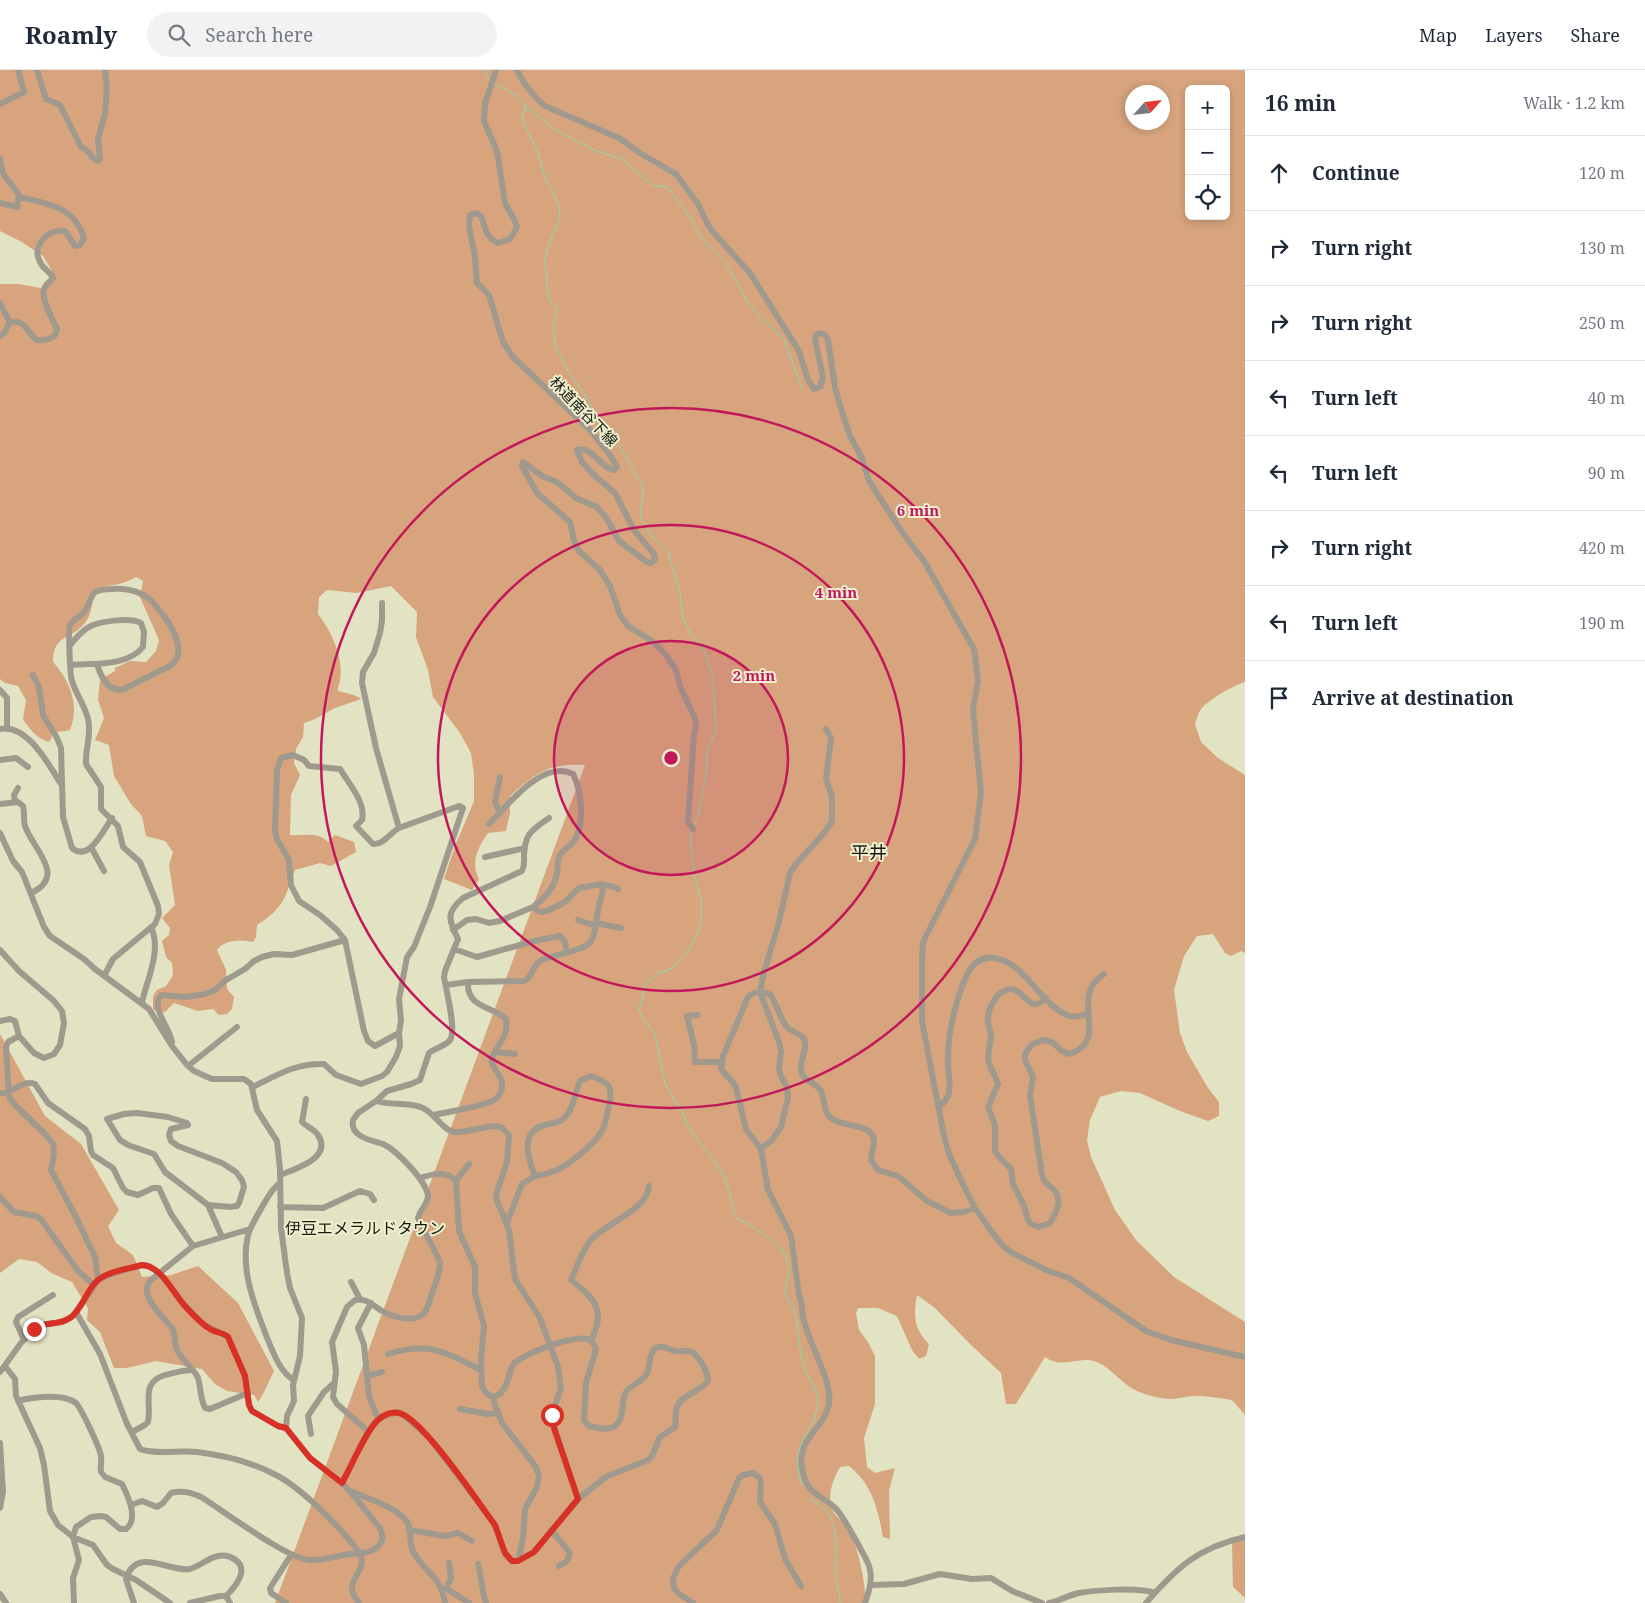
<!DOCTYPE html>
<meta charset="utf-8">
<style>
body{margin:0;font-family:"Noto Serif","Noto Sans JP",serif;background:#f2f2f3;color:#1f2937}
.controls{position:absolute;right:15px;top:15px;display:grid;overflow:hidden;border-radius:8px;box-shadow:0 2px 8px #0003}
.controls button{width:45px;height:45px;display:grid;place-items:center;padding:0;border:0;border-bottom:1px solid #e0e1e3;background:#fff;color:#1f2937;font:25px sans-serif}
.compass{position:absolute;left:1125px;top:15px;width:45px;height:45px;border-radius:50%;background:#fff;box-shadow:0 2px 8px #0003;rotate:63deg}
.stop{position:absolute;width:15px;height:15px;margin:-11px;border:4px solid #d93025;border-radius:50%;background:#fff}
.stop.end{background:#d93025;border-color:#fff;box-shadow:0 1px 5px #0008}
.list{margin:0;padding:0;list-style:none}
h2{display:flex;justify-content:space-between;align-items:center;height:65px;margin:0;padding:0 20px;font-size:21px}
h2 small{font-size:16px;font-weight:400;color:#747a83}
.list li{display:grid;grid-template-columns:32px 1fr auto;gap:15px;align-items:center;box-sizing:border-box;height:75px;padding:0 20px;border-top:1px solid #e0e1e3}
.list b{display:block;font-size:19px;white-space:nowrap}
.list em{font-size:16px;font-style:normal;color:#747a83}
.icon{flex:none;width:28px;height:28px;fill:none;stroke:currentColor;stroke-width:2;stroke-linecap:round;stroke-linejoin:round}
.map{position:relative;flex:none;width:1245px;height:1533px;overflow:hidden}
header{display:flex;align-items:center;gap:30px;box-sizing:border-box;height:70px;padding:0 25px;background:#fff;border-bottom:1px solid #e0e1e3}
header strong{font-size:24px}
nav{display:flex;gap:28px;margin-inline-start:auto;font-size:18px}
.search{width:350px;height:45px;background:#f2f2f3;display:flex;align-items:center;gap:12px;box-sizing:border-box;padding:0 18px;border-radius:28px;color:#747a83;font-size:19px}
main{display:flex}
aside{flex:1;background:#fff}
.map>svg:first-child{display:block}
.green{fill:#d7a47d;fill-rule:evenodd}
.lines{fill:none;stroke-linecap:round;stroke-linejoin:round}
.stream{stroke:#82deb1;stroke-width:1}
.minor{stroke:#a09a8e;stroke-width:6}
.route{stroke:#d93025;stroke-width:6}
.ring{fill:none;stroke:#c2185b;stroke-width:2.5}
.labels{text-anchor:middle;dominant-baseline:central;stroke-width:4;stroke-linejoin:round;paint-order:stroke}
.street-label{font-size:15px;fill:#19190e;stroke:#eef0d0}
.neighbourhood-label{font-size:16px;fill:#19190e;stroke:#eef0d0}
.quarter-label{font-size:18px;fill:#19190e;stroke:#eef0d0}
.centre{fill:#c2185b;stroke:#eef0d0;stroke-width:2.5}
.ring-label{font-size:15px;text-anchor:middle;font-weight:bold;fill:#c2185b;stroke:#eef0d0;stroke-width:4;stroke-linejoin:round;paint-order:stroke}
</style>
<header>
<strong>Roamly</strong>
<div class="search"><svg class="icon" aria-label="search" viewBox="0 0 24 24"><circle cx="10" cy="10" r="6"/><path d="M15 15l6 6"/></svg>Search here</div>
<nav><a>Map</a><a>Layers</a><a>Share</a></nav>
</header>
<main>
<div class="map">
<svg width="1245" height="1533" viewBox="0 0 1245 1533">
<rect width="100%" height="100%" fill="#e1e3c3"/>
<path class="green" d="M0,0h1245v612c-11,3 -37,18 -44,27 -3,4 -4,10 -6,15l6,18 17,16 27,17v178l-4,-2 -10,5 -6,-3 -12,-19 -16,2 -13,20 -10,34 6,43 7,19 21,36 11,14v14l-11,5 -28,-10 -40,-18 -19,-2 -21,6 -10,23 -3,20 4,17 24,53 21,30 38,37 71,45v93l-13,-15c-12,-2 -26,-4 -38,-4 -8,0 -16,3 -23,3 -10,0 -25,-4 -34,-8 -16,-7 -24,-22 -40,-29 -18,-7 -34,8 -52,-5l-29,47h-10l-5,-31 -32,-30 -34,-35 -18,-13c-4,21 -3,34 12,49l-3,12 -7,3 -7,-9 -15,-34 -19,-8h-20l-2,5 3,17 9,12 7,14v48l-11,34 3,29 8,6 20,-5 -6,22 1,49 -7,-2c-5,-28 -11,-53 -34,-71l-9,1c-7,12 -13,28 -8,42 4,9 15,15 19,25 7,15 16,53 14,69h-590l310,-838c-37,-2 -49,8 -75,31v17l-4,18 -18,2c-10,14 -18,30 -9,46l-7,11 -28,-11 11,-33 19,-45v-26l-3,-22 -11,-20 -27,-36 -5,-27 -12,-33 1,-25 -26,-26 -34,7 -30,-3 -8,7 -1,17c13,17 26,43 22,66 0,4 -3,6 -2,11 7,2 17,3 23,8l-26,9 -20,11 -11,4 -1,14 -7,12 -2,14 6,12 -9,20 -1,40c14,1 27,-4 38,7l7,-7 19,7 2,10 -25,14 -11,-3 -25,7c-11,29 -10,37 -38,55l-1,12 -3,5c-13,-2 -28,-3 -36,8l9,20 1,19 7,8 -2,12 -5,5 -8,1 -6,-6 -15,2 -24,-8 -9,9 -12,-2v-14l4,-6 9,-4 7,-11 -1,-12 -6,-6 -4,-16 7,-6 1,-7 -8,-10 13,-13 -6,-40 4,-13 -8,-11 -19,-5 -4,-20 -11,-12 -17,-28 -5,-31 -14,-5 9,-22 -6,-18 2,-20 15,-9v-3l15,-7 16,1 10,-11 3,-11 -19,-43 3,-16 -7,-4c-14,9 -27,7 -43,13 0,12 -1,25 -9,34 -13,16 -31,10 -31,38 17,19 27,43 17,68 -6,2 -13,1 -18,3l-1,7 -3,2c-12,-5 -19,-13 -25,-23l3,-19 -8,-14 -13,-3 -5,-4v-395h18l29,5 5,-18 -9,-15 -23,-15 -20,-10zM1189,19h37v127h-37zM1132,22h30v30h-30z
M0,964l45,82 36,28 38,66 -11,16 8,17 17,12 9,22 29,-2 27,-9 40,37 36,68 -11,23 -5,8 -4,-7 -27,-4 -12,-7 -13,-15 -46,-8 -29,7h-13l-14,-36 -13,-12 1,-12 -16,-26 -19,-8 -16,-12 -18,-3 -19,14z
M1245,1469v59l-12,-11 -1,-44z"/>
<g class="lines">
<path class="stream" d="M483,0l8,10
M495,14l21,11 10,11 29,24 41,21 24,7 34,28 13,1 19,24 16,28 23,23 24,42 15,17 20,18 18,50
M526,36l-4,11 3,9 13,27 8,28 6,8 7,17 1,11 -13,32 -2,13 4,37 8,9 -4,20 3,19 13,26 15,20 22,41 11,9 6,9 19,33 1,11 -2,10v12l10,18 17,16 12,41 3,25 7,15 13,15 10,30 3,52 -9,22 -1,24 -7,36 -5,15
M692,760l-2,9 4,35 7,25 -1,29 -8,17 -13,17 -7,6 -15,6 -11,9 -7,27 4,8 12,16 10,50 17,28 5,12 9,14 19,23 9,16 5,13 6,26 3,3c12,5 38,22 45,33 13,21 -1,30 3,44 3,7 9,12 10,20 3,18 3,36 9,53 4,11 15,22 13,35 -6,36 -30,37 -16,82
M810,1429c5,3 12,7 16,12 14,17 9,45 10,65 0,9 5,18 4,27"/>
<path class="minor" d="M37,0l9,29 14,6 21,42c9,3 9,11 17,14l2,-2 -2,-19 7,-27 2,-26 -2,-17
M496,0l-11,34 -1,17 13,30 8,52 10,18 2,6 -7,12 -12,4c-13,-5 -12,-16 -17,-27l-5,-3 -6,2 -1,11 6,31 2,26 12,12 14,47 10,15 79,75c6,9 22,26 25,35l-3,3c-14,-2 -22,-25 -37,-20l5,12 12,13 21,18 19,37 20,24 1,6 -4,3 -4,-1 -28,-21 -12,-22 -10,-12 -21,-9 -19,-16 -15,-6 -19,-14 -1,4 15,27 33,29 5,22 4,7 21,19 10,16 10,29 8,11 24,15 14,14 10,15 5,19 14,29 1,10 -2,6 -6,88 5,7
M517,0c5,12 18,28 28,36l74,32 21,15 36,21 22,30 10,21 5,7 37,41 49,78 9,29 6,9 6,-2 3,-9 -8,-39 1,-4 3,-2 6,2 3,5 7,47 6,22 9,27 12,22 7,23 33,51 22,29 50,88 4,32 -5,28 1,11 7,73 -6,46 -50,99 -2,5 -1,17v61l22,115 5,18 13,28 13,26 19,27 10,12 10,7 34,17 21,7 77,53 25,9 74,17
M0,34l24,-12 -6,-22
M0,88l1,8 3,9 15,20 -2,12 -17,-4
M0,233l10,20
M0,266l5,-4 4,-9c15,-6 18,10 28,17 8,0 19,0 20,-11 -4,-9 -18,-32 -12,-42 2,-4 6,-6 8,-9 -3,-7 -10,-9 -13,-16 -9,-16 8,-34 25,-31l10,15 5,-1 4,-7c-9,-31 -37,-35 -65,-41
M382,533v18l-2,12 -6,20 -11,19 -1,11 14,65 23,80
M70,575c6,-7 12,-15 21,-19 11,-5 40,-9 50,-3l3,9 -1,15c-16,20 -50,16 -73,18
M97,594c4,13 12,29 27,25l46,-23c21,-15 -3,-47 -14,-60 -11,-14 -26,-18 -44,-17 -22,1 -17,3 -26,20 -3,7 -12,9 -16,16 -2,3 0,51 2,56 4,13 13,25 16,38 4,15 -3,31 -2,45l15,23v22l17,17 5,21 17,15 18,44 1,8 -4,10 -42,35 -9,17
M33,605l6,12 4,28 14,23 4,10 2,69 9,31c17,15 32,-19 40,-30
M0,620l7,8v30
M0,659c27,-6 49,36 61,55
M0,690l16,-2 12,9
M15,732l-1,-7 4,-7
M0,734l18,-2 5,4c2,7 0,14 2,20 7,22 43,50 6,67
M500,743l-5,-11 5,-25
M0,763l13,28 9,11 22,55 6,9 34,23 11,10 54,40 23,37 15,19 7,6 18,8h32l7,5 6,26 20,31 3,28 1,59 6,45 3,15 12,30 -2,38 -7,29 1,16 -7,15 -1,12 24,30 32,25 11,12 27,33 3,10c-5,15 -18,15 -32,16 -13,1 -27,7 -41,6 -23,-1 -86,-49 -109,-63 -10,-5 -19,-7 -30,-4l-8,10 -6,4 -15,-6 -11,4
M91,777l13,24
M485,787l40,-9
M603,815l9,1 6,3
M578,850l18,6
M596,853l25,5
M453,860l14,-10 9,-1 13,4 11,-2 33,-14
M454,879l23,8 57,-16 26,-5 5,6 2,11
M0,880l19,21 35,30 8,10 2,12 -4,22 -6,9 -10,4 -10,-5 -15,-17 -4,-15 -5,-2 -10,2
M446,915l22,-3 56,-1c9,-4 8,-15 16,-20 5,-3 12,-4 18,-6 36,-10 35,-8 40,-45 1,-8 7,-19 4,-26l-23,4 -14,14 -18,9 -5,1 -4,-1 -5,-4c12,-9 22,-20 24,-34 1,-5 0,-11 2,-16 2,-7 11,-10 15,-16 11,-16 8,-50 -1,-67 -31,-15 -65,31 -84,50
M1046,928c-18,18 -20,-9 -36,-9 -13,1 -23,20 -22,32 0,5 3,10 3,15 0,9 -5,18 -2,27 2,7 7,14 9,21l-10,23 7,18v26l4,6 12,12 2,15 11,22 4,14 3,4 8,3 11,-4c7,-11 14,-25 2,-35 -5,-4 -8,-6 -10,-13l-12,-80 3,-18 -8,-17v-6l7,-10 11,-4 9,2 10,9 7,3c43,-13 -2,-57 35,-80
M142,932c5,-22 20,-52 9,-75
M697,945l-10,1 7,29 1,17h26
M19,966l-11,6 -2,5 3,50 7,9 29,28 8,10 1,10 -3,16 25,47 19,40 3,23
M172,972c-2,-15 -22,-34 -11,-47l25,2 19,-3 10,-4 11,-10 19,-11 9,-8 8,-4 12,-3 18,1 53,-15
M496,982l19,2
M188,996l49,-39
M591,1006c19,7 22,10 18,30 -2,8 -3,16 -6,23 -6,13 -33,35 -46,41 -7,3 -14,5 -22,6 -7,-18 -16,-45 10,-51 8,-2 16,-2 21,-9 8,-9 9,-24 14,-35z
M253,1017c24,-12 43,-24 71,-23l12,11 25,9 21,-8 5,-4 9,-15 4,-11 -1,-13 2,-13 -2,-21 8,-42 7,-10 16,-40 33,-99 -4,-2 -60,22c-9,5 -16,17 -26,16l-17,-18 6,-6c4,-18 -13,-36 -22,-51l-31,-3 -5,-6 -11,-5 -12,3 -4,12 -2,62 2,7 12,21 2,25 8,16 21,14 17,15 8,10 19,91 4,10 7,5 24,-13
M0,1023c12,2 21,-14 35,-9l13,19 37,26 4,7 2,15 2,4 20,13 10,20 4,4 11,3 15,-7h6l12,26 22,32
M376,1031c15,5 33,0 47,7 11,5 21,23 31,24 14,1 29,-6 43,-6l5,2 7,7 -2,27 -10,30 -1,6 13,32 6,49 25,39 18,49 3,21 -7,21 -2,12 26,78
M938,1037c6,-4 10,-8 11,-15 2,-11 -2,-23 -1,-34 0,-18 4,-39 9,-56 6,-19 13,-48 38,-44 32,6 45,47 74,58 6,2 13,-1 19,-2
M137,1043l31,4 19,6 1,2 -17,4 -2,6 2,6 7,5 44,17 14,9 6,8 2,7 -5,16 -2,3 -7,1 -22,-2 -43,-33 -11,-18 -26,-9 -8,-5 -13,-21 17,-5z
M434,1045c16,-4 48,-8 60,-15 6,-4 9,-11 8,-17 -1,-9 -12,-16 -10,-25 4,-14 17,-19 14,-39 -13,-13 -40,-11 -38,-37
M761,1079l11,-9 9,-13 7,-29 -1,-11 -6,-11 -2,-7 2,-17 -2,-10 -19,-50 4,-20 15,-50 11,-49 6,-9 27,-30 9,-12v-26l-6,-17 5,-41 -5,-9
M280,1105c15,-6 53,-17 38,-40 -4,-6 -11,-8 -16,-13l4,-23
M420,1108c12,-4 26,-8 36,3l3,50 16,36v26l9,33 -3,32 1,28 3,6 7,5
M456,1111l13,-17
M280,1113c-8,5 -13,16 -18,24 -5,9 -11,18 -14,28 -8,34 6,69 18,100 6,15 14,38 28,45
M0,1127l14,15 22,4 4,2 38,53 16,14
M208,1135l14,32
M280,1137l43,1 37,-17 10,3 4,6
M507,1153l15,-39 13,-8
M351,1212l9,17
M371,1233l-13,25 6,17 5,51 9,23
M76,1242l24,42 27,70 13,25c15,6 40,1 57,3 25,3 54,10 77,22 27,13 66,53 84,77 12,16 -8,26 -6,39 1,5 4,9 7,13
M24,1270l-8,-18 2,-5 35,-22
M591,1270c16,-30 3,-42 -20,-60 6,-13 10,-27 19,-39 14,-17 58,-31 59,-55
M388,1284c41,-13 56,-2 93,16
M5,1296l10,13 1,17 24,52 4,17 6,46 8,14 15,12 20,8 14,20 6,4 23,11 34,23
M0,1302l21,-29 13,-14 6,-4 22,-3 11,-6 25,-36 13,-6 31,-9 7,1 10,7 24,30 20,21 25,13 17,39 4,29 3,6 26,15 8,2
M367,1306l15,-4
M248,1323l-38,16 -5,-1c-5,-10 -4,-20 -7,-30 -5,-12 -19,-19 -22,-31 -2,-7 0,-12 -4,-19 -9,-12 -35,-33 -21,-48l42,-34 57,-17
M18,1331c14,-4 46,-8 58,2 5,5 24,45 25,53 1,5 -1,11 0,16l4,5 17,7c6,12 17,35 4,45h-6l-14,-12 -5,-1 -10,1 -15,10 -3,10 6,23 -6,18 1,25
M460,1339l28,5 9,-1
M368,1361l-31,-27 -4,-7 3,-26 -4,-29 15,-35 8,-7c12,-2 17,5 27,11 10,6 32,12 41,3 5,-5 6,-12 8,-18 4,-11 9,-22 9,-34l-22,-44c2,-8 9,-13 10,-21 0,-15 -32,-47 -45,-53 -8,-3 -19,-4 -25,-10 -5,-4 -6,-9 -5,-14l5,-7 18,-12 11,-10 24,-7 9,-4 9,-27c6,-5 17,-7 21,-13 7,-9 -4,-50 -6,-63l1,-6 13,-32c-9,-19 -13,-26 5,-41l59,-27c3,-6 2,-10 2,-16 1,-22 8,-25 25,-37
M132,1362l13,-7 3,-3c4,-20 -8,-39 17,-47 9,-2 18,-5 27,-5
M311,1364l-3,-18 16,-24 9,-8
M0,1373l3,49 -3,16
M342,1413l26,-52 7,-8 7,-6 15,-5 6,3 25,21 59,78c3,4 6,9 9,14 5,11 5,26 16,33h6l16,-9 44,-53 24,-19 6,-4 40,-16 4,-4 8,-19 15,-10c1,-6 0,-14 2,-20 3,-11 24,-16 31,-26 0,-8 -7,-21 -13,-27 -5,-5 -12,-2 -18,-3 -7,0 -12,-6 -18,-4 -11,2 -8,18 -12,26 -4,10 -18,11 -22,21 -4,10 0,24 -10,32 -6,5 -18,2 -26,0l-5,-6 2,-37 10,-34 -5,-9c-17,-7 -63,13 -77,23 -7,12 -6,32 -22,34l10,26 34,44 3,9 -2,11 -12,22 -2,29 -5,23
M351,1421c17,8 40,14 53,27 9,8 4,22 9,33 10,21 28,24 32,52
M409,1460l36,6 13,-3 14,8
M551,1460l19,23 -3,8 -8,5
M478,1494c4,13 3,26 8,39
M871,1515l33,-1 36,-10 32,5 19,-1 21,13 30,12
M446,1519l5,-11 -2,-15
M443,1520l4,-1 22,14
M0,1524l6,9
M226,1526l4,7
M134,1533l-8,-24c10,-34 44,-6 64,-10 10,-3 18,-11 28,-13 11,-2 26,5 23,18 -2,8 -9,16 -15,22h-6l-30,7
M286,1533l-15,-10 -1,-5 21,-33
M693,1533l-14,-9 -5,-6 -1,-10 6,-12 38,-36 22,-52 4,-3 10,-2 7,5 1,7 -1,17 15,22 10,35 16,27
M865,1533c5,-14 9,-28 2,-42 -9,-17 -18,-35 -29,-50 -13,-16 -29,-13 -35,-38 -9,-35 21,-42 26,-69 4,-21 -20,-61 -25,-83 -3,-9 -1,-17 -5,-26l-8,-59 -23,-46 -7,-41 -15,-20 -10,-41c-3,-9 -12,-12 -15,-20l2,-12 25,-59c6,-6 15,-6 23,-2l14,30 4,4 14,8c7,12 -4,20 -2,33 1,11 16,13 20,21 4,8 2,19 9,26 10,11 43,5 44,24 0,6 -3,12 -3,19l7,10 20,6 29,25 24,12 13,-1 11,-4
M1049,1533c10,-2 20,-8 30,-10 17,-3 60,-6 76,0
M1146,1533c31,-36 52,-55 99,-66"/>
</g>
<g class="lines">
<path class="route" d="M34,1259c10,-8 24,-3 36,-11 13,-9 16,-28 28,-38 11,-9 30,-11 44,-15 19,1 30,26 42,40 8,9 16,18 26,24 6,4 13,3 18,8l17,39 4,29 3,6 26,15 8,2 24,30 32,25c8,-14 25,-54 36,-63 5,-5 14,-9 21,-7 21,4 73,80 88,101l8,11 10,28 7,8h6l16,-9 44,-53 -24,-71 -2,-13"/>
</g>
<circle cx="671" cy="688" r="117" fill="#c2185b" fill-opacity=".12"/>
<g class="ring">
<circle cx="671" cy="688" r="117"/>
<circle cx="671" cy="688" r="233"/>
<circle cx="671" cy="688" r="350"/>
</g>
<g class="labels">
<g class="street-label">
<text transform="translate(584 341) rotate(46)">林道南谷下線</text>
</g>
<g class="neighbourhood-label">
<text x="365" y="1158">伊豆エメラルドタウン</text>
</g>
<g class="quarter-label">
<text x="869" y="782">平井</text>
</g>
</g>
<circle cx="671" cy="688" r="8" class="centre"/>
<g class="ring-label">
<text x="918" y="446">6 min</text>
<text x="836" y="528">4 min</text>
<text x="754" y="611">2 min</text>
</g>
</svg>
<div class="controls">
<button>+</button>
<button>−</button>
<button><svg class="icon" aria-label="locate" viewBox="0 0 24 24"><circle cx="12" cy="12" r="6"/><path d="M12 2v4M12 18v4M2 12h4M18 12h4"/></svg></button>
</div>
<svg class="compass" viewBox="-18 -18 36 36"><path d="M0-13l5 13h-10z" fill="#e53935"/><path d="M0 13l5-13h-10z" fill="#747a83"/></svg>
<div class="stop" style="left:552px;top:1345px"></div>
<div class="stop end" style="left:34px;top:1259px"></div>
</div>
<aside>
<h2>16 min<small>Walk · 1.2 km</small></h2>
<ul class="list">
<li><svg class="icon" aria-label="ahead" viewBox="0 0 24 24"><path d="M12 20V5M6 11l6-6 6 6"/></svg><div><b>Continue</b></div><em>120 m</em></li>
<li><svg class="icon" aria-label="right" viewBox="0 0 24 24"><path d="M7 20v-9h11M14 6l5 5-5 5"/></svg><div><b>Turn right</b></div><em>130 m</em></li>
<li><svg class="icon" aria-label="right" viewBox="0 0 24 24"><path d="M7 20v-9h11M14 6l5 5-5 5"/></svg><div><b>Turn right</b></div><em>250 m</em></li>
<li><svg class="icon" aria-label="left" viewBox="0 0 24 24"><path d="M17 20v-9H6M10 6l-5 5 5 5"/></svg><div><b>Turn left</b></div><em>40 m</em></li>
<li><svg class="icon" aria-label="left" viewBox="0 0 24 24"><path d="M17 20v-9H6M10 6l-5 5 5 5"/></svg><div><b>Turn left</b></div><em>90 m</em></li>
<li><svg class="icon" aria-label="right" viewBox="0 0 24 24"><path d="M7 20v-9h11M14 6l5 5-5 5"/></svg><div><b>Turn right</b></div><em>420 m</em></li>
<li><svg class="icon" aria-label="left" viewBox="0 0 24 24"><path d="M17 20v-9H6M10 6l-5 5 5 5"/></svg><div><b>Turn left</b></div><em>190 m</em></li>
<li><svg class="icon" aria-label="arrive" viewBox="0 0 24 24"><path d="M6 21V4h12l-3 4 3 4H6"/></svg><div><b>Arrive at destination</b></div></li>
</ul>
</aside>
</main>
